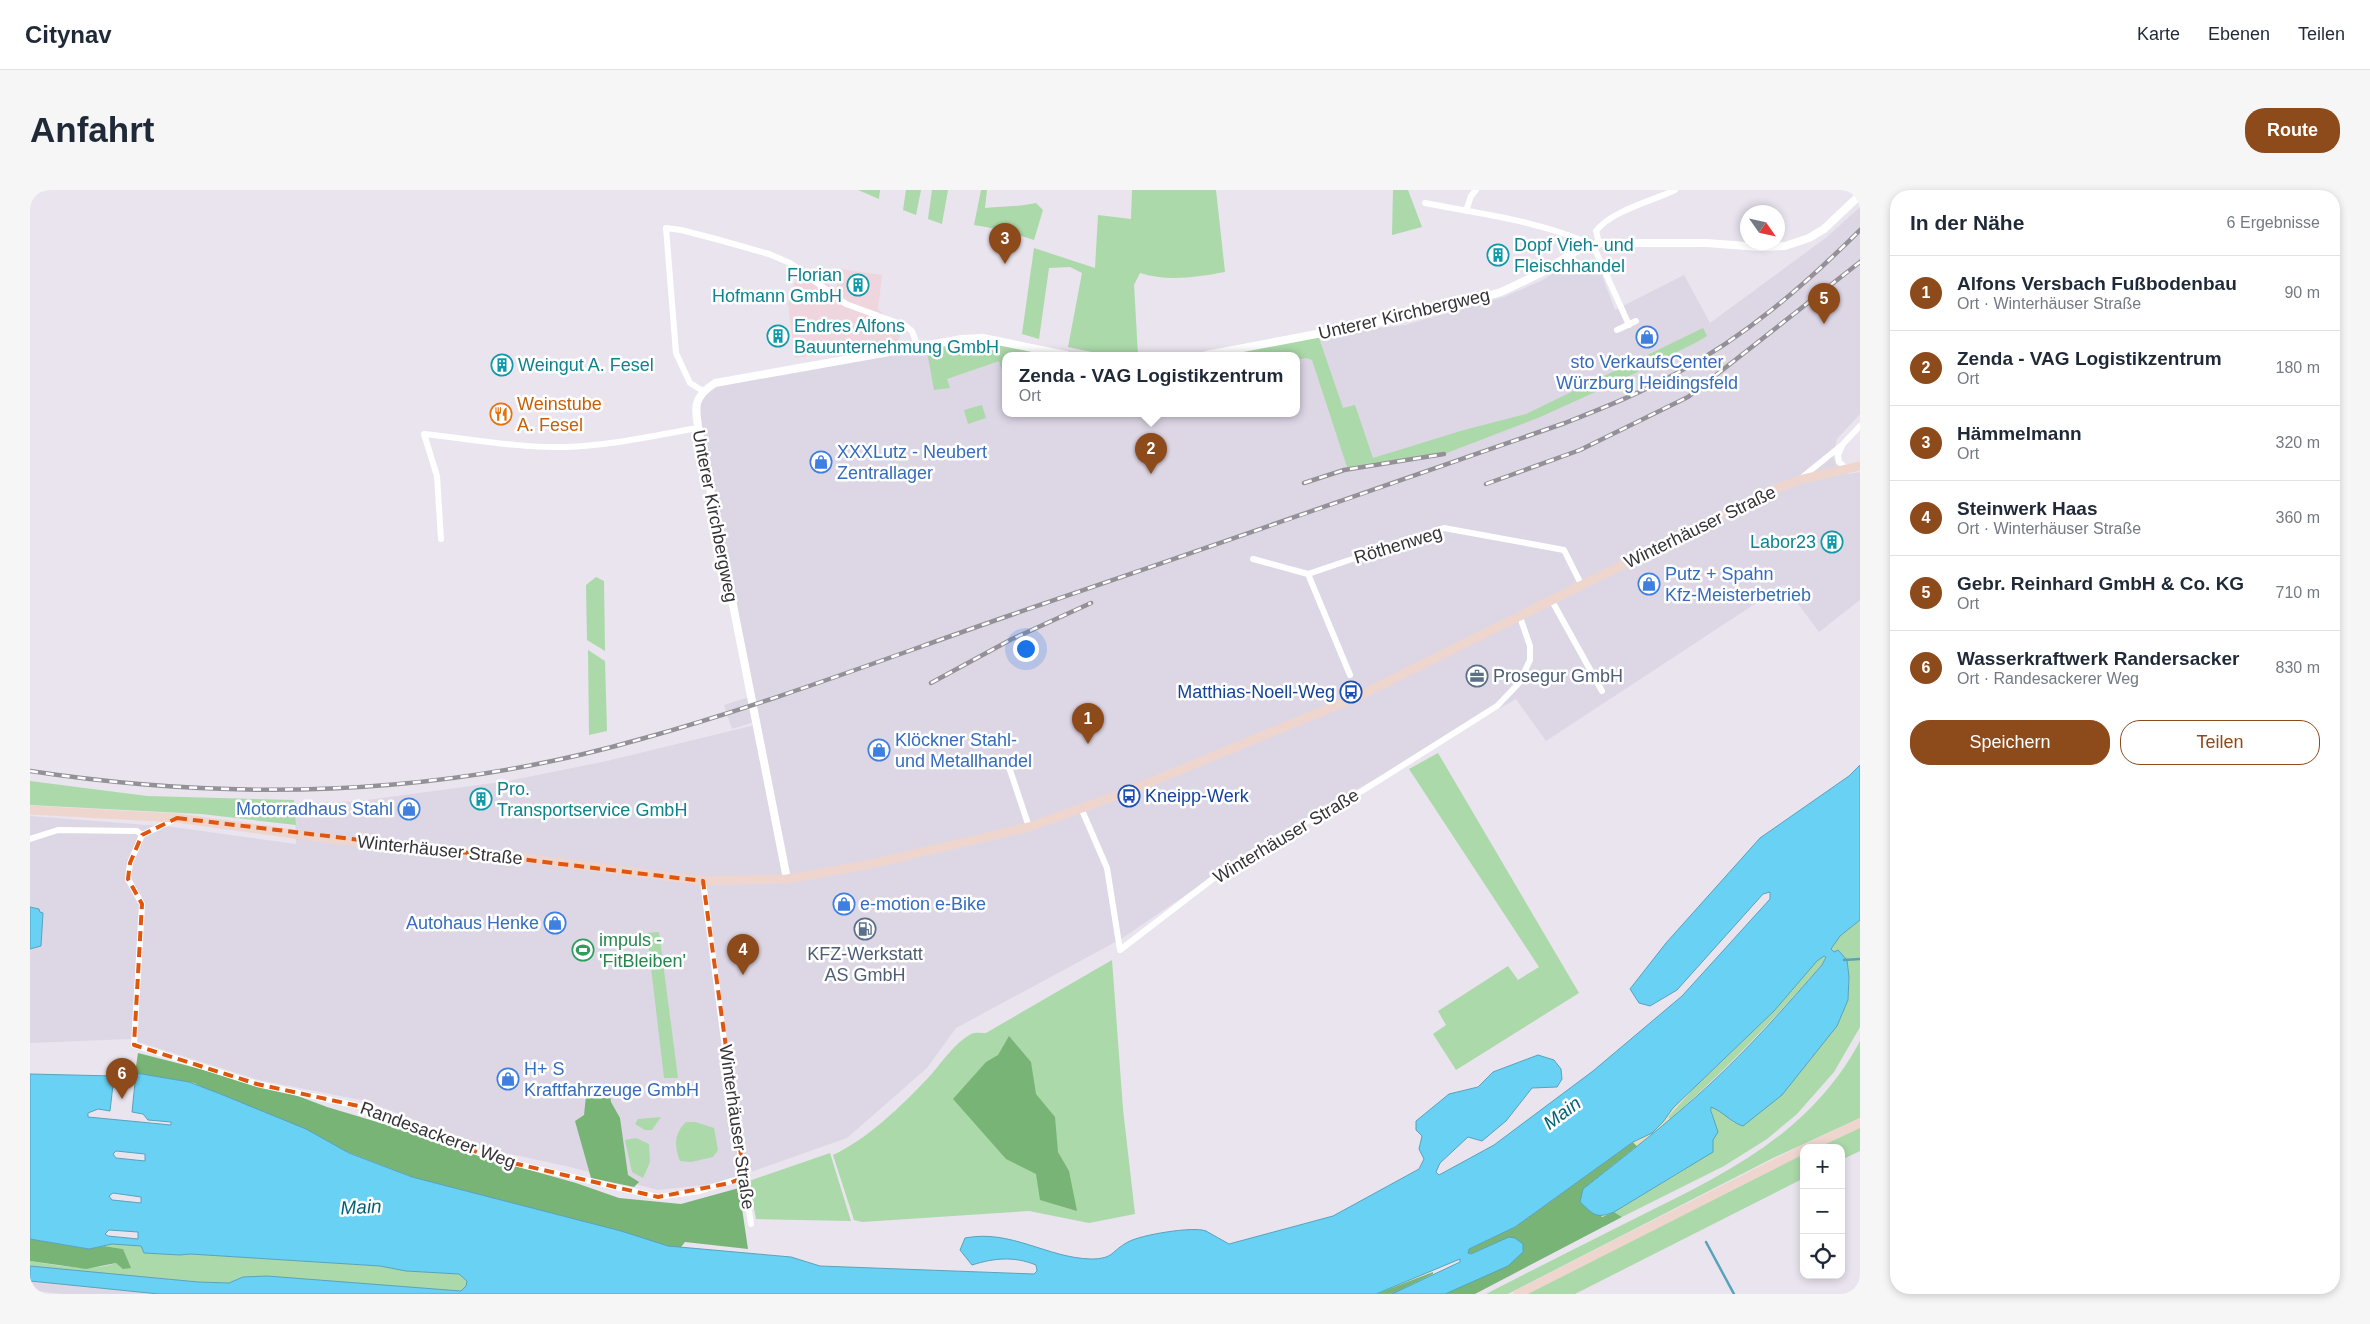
<!DOCTYPE html>
<html lang="de">
<meta charset="utf-8">
<style>
body{margin:0;font-family:Helvetica,sans-serif;background:#f6f6f7;color:#1f2937}
.controls{position:absolute;right:15px;bottom:15px;display:grid;overflow:hidden;border-radius:10px;box-shadow:0 2px 8px #0003}
.controls button{width:45px;height:45px;display:grid;place-items:center;padding:0;border:0;border-bottom:1px solid #e0e1e3;background:#fff;color:#1f2937;font:25px sans-serif}
.compass{position:absolute;left:1710px;top:15px;width:45px;height:45px;border-radius:50%;background:#fff;box-shadow:0 2px 8px #0003;rotate:124deg}
.you{position:absolute;left:995px;top:458px;width:18px;height:18px;margin:-12px;border:4px solid #fff;border-radius:50%;background:#1a73e8;box-shadow:0 0 0 8px #1a73e833}
.badge{display:grid;place-items:center;width:32px;height:32px;border-radius:50%;background:#8d4a1b;color:#fff;font-size:16px;font-weight:700}
.pin{position:absolute;translate:-50% -41px;filter:drop-shadow(0 1px 2px #0008)}
.pin::after{content:'';position:absolute;top:26px;width:18px;height:15px;background:inherit;clip-path:polygon(0 0,100% 0,50% 100%)}
.popup{position:absolute;left:972px;top:162px;width:298px;height:65px;box-sizing:border-box;display:grid;place-content:center;border-radius:10px;background:#fff;filter:drop-shadow(0 1px 4px #0005);font-size:16px;white-space:nowrap;color:#747a83}
.popup b{font-size:19px;color:#1f2937}
.popup::after{content:'';position:absolute;left:50%;top:100%;margin-left:-10px;border:10px solid transparent;border-top-color:#fff}
.list{margin:0;padding:0;list-style:none}
h2{display:flex;justify-content:space-between;align-items:center;height:65px;margin:0;padding:0 20px;font-size:21px}
h2 small{font-size:16px;font-weight:400;color:#747a83}
.list li{display:grid;grid-template-columns:32px 1fr auto;gap:15px;align-items:center;box-sizing:border-box;height:75px;padding:0 20px;border-top:1px solid #e0e1e3}
.list b{display:block;font-size:19px;white-space:nowrap}
.list p{margin:0;font-size:16px;white-space:nowrap;color:#747a83}
.list em{font-size:16px;font-style:normal;color:#747a83}
.actions{display:flex;gap:10px;padding:15px 20px}
.actions a{flex:1;padding:11px 0;border:1px solid #8d4a1b;border-radius:20px;text-align:center;font-size:18px;color:#8d4a1b}
.actions .main{background:#8d4a1b;color:#fff}
.icon{flex:none;width:28px;height:28px;fill:none;stroke:currentColor;stroke-width:2;stroke-linecap:round;stroke-linejoin:round}
.map{position:relative;flex:none;width:1830px;height:1104px;overflow:hidden;border-radius:20px}
header{display:flex;align-items:center;gap:30px;box-sizing:border-box;height:70px;padding:0 25px;background:#fff;border-bottom:1px solid #e0e1e3}
header strong{font-size:24px}
nav{display:flex;gap:28px;margin-inline-start:auto;font-size:18px}
.intro{display:flex;align-items:center;justify-content:space-between;box-sizing:border-box;height:120px;padding:0 30px}
h1{margin:0;font-size:35px}
.button{padding:12px 22px;border-radius:20px;background:#8d4a1b;color:#fff;font-size:18px;font-weight:700}
main{display:flex;gap:30px;padding:0 30px}
aside{flex:1;background:#fff;border-radius:20px;box-shadow:0 2px 8px #0003}
.map>svg:first-child{display:block}
.commercial{fill:#eed5de}
.built{fill:#ddd6e5}
.green{fill:#abd9a9}
.forest{fill:#78b476}
.sand{fill:#e7ddb8}
.water{fill:#68d1f4;stroke:#59a2bb;fill-rule:evenodd}
.lines{fill:none;stroke-linecap:round;stroke-linejoin:round}
.stream{stroke:#59a2bb;stroke-width:2.5}
.minor{stroke:#fff;stroke-width:6}
.tertiary{stroke:#fff;stroke-width:8}
.secondary{stroke:#eed6cf;stroke-width:9}
.rail-casing{stroke:#949097;stroke-width:4.5}
.rail{stroke:#fff;stroke-width:2.5;stroke-dasharray:8;stroke-linecap:butt}
.marked{fill:none;stroke:#df570e;stroke-width:4;stroke-dasharray:10 6;stroke-linejoin:round}
.labels{text-anchor:middle;dominant-baseline:central;stroke-width:5;stroke-linejoin:round;paint-order:stroke}
.culture-label{font-size:18px;fill:#0d838f;stroke:#fff;text-anchor:start}
.street-label{font-size:18px;fill:#353337;stroke:#fff}
.shop-label{font-size:18px;fill:#366cbe;stroke:#fff;text-anchor:start}
.food-label{font-size:18px;fill:#c56008;stroke:#fff;text-anchor:start}
.service-label{font-size:18px;fill:#4e5e75;stroke:#fff;text-anchor:start}
.transit-label{font-size:18px;fill:#164399;stroke:#fff;text-anchor:end}
.leisure-label{font-size:18px;fill:#27864d;stroke:#fff;text-anchor:start}
.water-label{font-size:19px;font-style:italic;fill:#056178;stroke:#fff}
</style>
<header>
<strong>Citynav</strong>
<nav><a>Karte</a><a>Ebenen</a><a>Teilen</a></nav>
</header>
<div class="intro"><h1>Anfahrt</h1><a class="button">Route</a></div>
<main>
<div class="map">
<svg width="1830" height="1104" viewBox="0 0 1830 1104">
<rect width="100%" height="100%" fill="#e9e4ee"/>
<path class="commercial" d="M810,79l42,6 -4,34 23,22 -3,12 -103,15 -7,-54 7,-22 21,-7 20,15z"/>
<path class="built" d="M1830,17v207l-23,25 -4,17 3,8 13,10 11,-2v128l-41,32 -35,-47 -238,156 -30,-42 -257,146 -138,94 -165,89 -29,40 -80,70 -116,41 -27,6 -46,5 -88,-23 -78,-17 -126,-49 -107,-21 -130,-41 -99,4v-227l143,11 123,17 -1,-40 65,-3 148,-20 99,-20 148,-36 -1,-3 -22,7 -8,-24 25,-8 -52,-296 18,-18 246,-44 45,16v58h290v-58l22,-20 87,-10 99,-28 37,-16 29,-18 26,-3 19,50 69,-35 26,48 117,-86z
M0,1089l134,15h-102l-32,-4z"/>
<path class="green" d="M828,0h22l-1,9z
M876,0h15l-5,25 -13,-5z
M902,0h16l-6,34 -14,-5z
M951,0h6l-2,18c18,-2 34,-1 51,-5l7,7 -9,30 -31,-10 -29,-5z
M1102,0h84l9,82c-27,5 -58,10 -85,1l-6,12 4,70h-32l-38,-8 14,-74 -12,-6 -21,1 -10,71 -17,-5 12,-86 61,20 3,-53 33,4z
M1363,0h15l14,37 -30,8z
M1673,138l4,8 -10,6 -82,41 -77,35 -94,36 -96,16 -36,-110 -6,-2 -10,2v-5h-90l112,-20 25,73 12,-3 18,53 91,-28 62,-16z
M953,148l83,17h-60v28l-7,-22 -52,18 3,9 -16,2 -8,-44z
M952,215l4,13 -18,6 -4,-14z
M566,387l8,4 1,70 -18,-11 -1,-55z
M558,460l17,11 2,70 -18,4z
M1408,563l141,240 -123,77 -23,-36 13,-9 -8,-14 70,-45 10,14 21,-13 -130,-198z
M0,591l117,15 147,4 2,25 -95,-11 -171,-9z
M1830,730v107l-26,45 -37,42 -30,25 -43,27 -102,51 -8,-5 70,-42 29,-52 -2,-12 13,6 10,11 48,-28 55,-70 11,-25 1,-17 -2,-23 -9,-10 -4,2 -3,-3 9,-13z
M629,742l19,146h-14l-17,-145z
M1794,766l2,1 -4,8c-48,54 -97,106 -152,154l-2,-2 26,-29 80,-77 43,-51z
M1082,770l11,149 12,105 -46,9 -60,-12 -167,11 -8,-2 -21,-65c36,-17 67,-48 95,-77 13,-14 26,-35 43,-44 4,-2 10,-1 15,-1z
M1830,851v77l-89,41 -263,135h-22c50,-26 101,-51 152,-77 89,-44 173,-84 222,-176z
M631,927l-9,13h-7l-10,-6 3,-5z
M656,932h9l19,6 4,22 -5,7 -22,5 -11,-1c-6,-14 -6,-28 6,-39z
M1830,936v25l-19,9v-12h-27z
M606,948l13,6 1,18 -7,16 -11,-6 -7,-32z
M1774,962v26l-229,116h-51z
M800,963l21,68 -95,-2 -7,-38z
M82,1054l29,2 3,7 36,2 10,-1 190,12 26,5 53,3 8,7 -1,5 -5,5 -194,-15 -24,1 -14,6 -31,-1 -168,-16v-5c28,4 58,12 86,2l7,-14 -19,-3z"/>
<path class="forest" d="M979,846l22,26 5,32 19,23 3,35 11,19 8,40 -37,-11 -4,-26 -30,-15 -53,-60 33,-37 12,-7z
M108,863l144,37 45,17 87,26 40,16 122,34 43,15 62,6 58,-16 9,61 -63,-7 -11,14 -262,-79 -62,-24 -59,-17 -44,-26 -53,-27 -59,-10z
M579,899l2,13 9,16 8,57 11,7 -5,5 -43,-9 -16,-57 9,-6 2,-19z
M1603,952l4,4 -54,43 19,28 12,-5 8,5 -147,77h-30l15,-8 49,-49 -38,17 -4,-1 2,-4 46,-22z
M0,1049l59,10 15,-3 19,3 8,19 -8,1 -7,-6 -30,6 -56,-8z
M1403,1082v2l-41,20h-16z"/>
<path class="sand" d="M1664,898l-26,29 2,2 -33,27 -4,-4 20,-11 20,-23z"/>
<path class="water" d="M1830,575v155l-20,16 -9,13 3,3 4,-2 9,10 2,17 -1,23 -11,26 -55,69 -39,31c-13,-4 -19,-14 -32,-19v4l7,21 -5,8v12l-99,60c-18,7 -20,3 -34,-10l3,-13c43,-34 86,-67 126,-104 41,-38 77,-79 113,-120l4,-8 -2,-1 -7,5 -43,50 -101,97 -10,14 -11,11 -19,9 -118,85 -46,22 -1,4 3,1 38,-17 6,1 8,6v8l-15,14 -63,28h-53l68,-32v-3l-84,35h-1217l-129,-13v-15l168,16 31,1 14,-6 24,-1 194,15 5,-5 1,-5 -8,-7 -53,-3 -26,-5 -190,-12 -10,1 -36,-2 -3,-7 -29,-2 -23,5 -59,-10v-165l84,2 -4,35 -12,-2 -10,4v4l83,8v-3l-23,-2 -5,-6 -11,-2 4,-39 53,9 29,11 88,36 43,24 63,24 209,54 47,15 123,11 29,9 214,8 3,-3 -1,-6c-22,-9 -42,-7 -64,0l-12,-15 5,-12c46,-9 82,20 126,21 23,0 20,-8 37,-17 12,-7 65,-16 78,-11 8,4 15,9 23,13l104,-28 86,-47 5,-10 -5,-10 3,-13 -6,-6v-9l33,-27 29,-7 15,-15 45,-17 16,5 7,9 1,10 -5,8 -25,1 -26,33 -24,20 -14,-4 -28,26 -4,9 3,3 55,-30 99,-74 89,-75 88,-97v-7l-7,2 -86,96 -27,16 -11,-3 -9,-14 36,-46 94,-105 89,-62zM86,961l29,3v7l-29,-3 -3,-4zM83,1003l28,4v6l-29,-3 -3,-4zM79,1040l29,2v7l-30,-3 -3,-2z
M0,717l9,2 1,3 3,1 -2,33 -11,3z"/>
<g class="lines">
<path class="stream" d="M1814,770l16,-1
M1676,1052l28,52"/>
<path class="minor" d="M1395,13c57,11 115,18 168,42l36,80
M1436,21l5,-15 5,-6
M1569,53l-3,-12c15,-20 56,-30 79,-41
M1587,140l19,-9
M673,201l-13,-8 -14,-30 -10,-125 15,2 35,9 53,15 21,9 56,41 60,22 6,5 6,16
M1812,256l-4,9 1,7 7,6
M1770,289l42,-34 18,-19
M411,349l-4,-63 -13,-42c47,5 94,14 141,13 45,-1 90,-12 133,-19
M1223,369l55,15 136,-46 120,22 18,36
M1278,384l42,101
M1522,411l50,90
M976,568l23,69
M1051,618l26,60 13,82 99,-76 42,-27 101,-56 135,-85 22,-23 11,-23v-14l-10,-29
M145,629l-33,16 -12,28 -2,16 14,25 -8,141 123,39 106,23 129,51 166,39 42,-6 44,-14
M0,649l28,-9 79,1 5,4
M673,691l27,205 21,138"/>
<path class="tertiary" d="M1176,165l200,-38 67,-17 28,-8 38,-18 39,-24 21,-7h107l54,4 25,-1 24,-8 15,-9 36,-34
M757,689l-88,-447c-4,-25 -7,-34 16,-49l247,-44 21,-1 83,17"/>
<path class="secondary" d="M0,620l147,8 153,21 193,19 180,23 84,-2 80,-14 162,-38 100,-36 230,-95 416,-207 24,-9 61,-14
M1777,958l53,-25
M1488,1104l286,-145"/>
<g class="rail-casing">
<path id="rail" d="M1274,293l40,-13 100,-16
M1456,294l94,-34 108,-53 172,-135
M901,493l81,-44 79,-36
M0,581c204,31 412,25 611,-32 123,-34 243,-80 364,-122 187,-64 374,-129 560,-194 38,-15 76,-30 112,-50 69,-37 128,-88 183,-143"/>
</g>
<use href="#rail" class="rail"/>
</g>
<path class="marked" d="M147,628l526,63 41,296 -14,6 -72,14 -166,-39 -129,-51 -106,-23 -123,-39 8,-141 -14,-25 2,-16 12,-28z"/>
<defs>
<g id="building-ring" transform="scale(1.125)"><circle r="9.5" fill="#fff" stroke="#0f9aa8" stroke-width="1.5"/><path d="M-4-6H4V6H1V3H-1V6H-4ZM-2.5-4.3h1.7v1.8h-1.7ZM.8-4.3h1.7v1.8H.8ZM-2.5-1h1.7V.8h-1.7ZM.8-1h1.7V.8H.8Z" fill="#0f9aa8"/></g>
<g id="shop-ring" transform="scale(1.125)"><circle r="9.5" fill="#fff" stroke="#3f7fe0" stroke-width="1.5"/><path d="M-5-2.5h2.3a2.7 3.5 0 0 1 5.4 0H5L5.5 6h-11ZM-1.5-2.5h3a1.5 2.3 0 0 0-3 0Z" fill="#3f7fe0"/></g>
<g id="restaurant-ring" transform="scale(1.125)"><circle r="9.5" fill="#fff" stroke="#e8710a" stroke-width="1.5"/><path d="M-5-6h1v4h1v-4h1v4h1v-4h1v5L-1.5 .5V6h-2V.5L-5-1ZM5-6V6H3V1.5H1.5Q1.5-4 5-6Z" fill="#e8710a"/></g>
<g id="office-ring" transform="scale(1.125)"><circle r="9.5" fill="#fff" stroke="#5c6f8a" stroke-width="1.5"/><path d="M-6-3h4V-5.5h4V-3h4V5H-6ZM-1-4.5V-3h2v-1.5ZM-6 0V1H6V0Z" fill="#5c6f8a"/></g>
<g id="bus-ring" transform="scale(1.125)"><circle r="9.5" fill="#fff" stroke="#1a4fb4" stroke-width="1.5"/><path d="M-5-6H5V4H4V6H2V4H-2V6H-4V4H-5ZM-3.5-4V0h7V-4ZM-3.5 1.2v1.5H-2V1.2ZM2 1.2v1.5H3.5V1.2Z" fill="#1a4fb4"/></g>
<g id="fuel-ring" transform="scale(1.125)"><circle r="9.5" fill="#fff" stroke="#5c6f8a" stroke-width="1.5"/><path d="M-5.5-6h7V0h2V4h1.3V-2.5L3-4.5l.8-.8L6-3V5H2.5V1h-1V6h-7ZM-4.2-4.7v3.2H.2V-4.7Z" fill="#5c6f8a"/></g>
<g id="stadium-ring" transform="scale(1.125)"><circle r="9.5" fill="#fff" stroke="#2e9e5b" stroke-width="1.5"/><path d="M0-5a6.5 5 0 1 0 0 10a6.5 5 0 1 0 0-10ZM-3.5-1.8h7v3.6h-7Z" fill="#2e9e5b"/></g>
</defs>
<g fill-rule="evenodd">
<use href="#building-ring" x="1468" y="65"/>
<use href="#building-ring" x="828" y="95"/>
<use href="#building-ring" x="748" y="146"/>
<use href="#shop-ring" x="1617" y="147"/>
<use href="#building-ring" x="472" y="175"/>
<use href="#restaurant-ring" x="471" y="224"/>
<use href="#shop-ring" x="791" y="272"/>
<use href="#building-ring" x="1802" y="352"/>
<use href="#shop-ring" x="1619" y="394"/>
<use href="#office-ring" x="1447" y="486"/>
<use href="#bus-ring" x="1321" y="502"/>
<use href="#shop-ring" x="849" y="560"/>
<use href="#bus-ring" x="1099" y="606"/>
<use href="#building-ring" x="451" y="609"/>
<use href="#shop-ring" x="379" y="619"/>
<use href="#shop-ring" x="814" y="714"/>
<use href="#shop-ring" x="525" y="733"/>
<use href="#fuel-ring" x="835" y="739"/>
<use href="#stadium-ring" x="553" y="760"/>
<use href="#shop-ring" x="478" y="889"/>
</g>
<g class="labels">
<g class="culture-label">
<text x="1484" y="55">Dopf Vieh- und<tspan x="1484" dy="21">Fleischhandel</tspan></text>
<text x="812" y="85" text-anchor="end">Florian<tspan x="812" dy="21">Hofmann GmbH</tspan></text>
<text x="764" y="136">Endres Alfons<tspan x="764" dy="21">Bauunternehmung GmbH</tspan></text>
<text x="488" y="175">Weingut A. Fesel</text>
<text x="1786" y="352" text-anchor="end">Labor23</text>
<text x="467" y="599">Pro.<tspan x="467" dy="21">Transportservice GmbH</tspan></text>
</g>
<g class="street-label">
<text transform="translate(1374 124) rotate(-13)">Unterer Kirchbergweg</text>
<text transform="translate(685 326) rotate(79)">Unterer Kirchbergweg</text>
<text transform="translate(1670 337) rotate(-26)">Winterhäuser Straße</text>
<text transform="translate(1368 355) rotate(-17)">Röthenweg</text>
<text transform="translate(1256 646) rotate(-31)">Winterhäuser Straße</text>
<text transform="translate(410 660) rotate(6)">Winterhäuser Straße</text>
<text transform="translate(707 937) rotate(82)">Winterhäuser Straße</text>
<text transform="translate(408 945) rotate(20)">Randesackerer Weg</text>
</g>
<g class="shop-label">
<text x="1617" y="172" text-anchor="middle">sto VerkaufsCenter<tspan x="1617" dy="21">Würzburg Heidingsfeld</tspan></text>
<text x="807" y="262">XXXLutz - Neubert<tspan x="807" dy="21">Zentrallager</tspan></text>
<text x="1635" y="384">Putz + Spahn<tspan x="1635" dy="21">Kfz-Meisterbetrieb</tspan></text>
<text x="865" y="550">Klöckner Stahl-<tspan x="865" dy="21">und Metallhandel</tspan></text>
<text x="363" y="619" text-anchor="end">Motorradhaus Stahl</text>
<text x="830" y="714">e-motion e-Bike</text>
<text x="509" y="733" text-anchor="end">Autohaus Henke</text>
<text x="494" y="879">H+ S<tspan x="494" dy="21">Kraftfahrzeuge GmbH</tspan></text>
</g>
<g class="food-label">
<text x="487" y="214">Weinstube<tspan x="487" dy="21">A. Fesel</tspan></text>
</g>
<g class="service-label">
<text x="1463" y="486">Prosegur GmbH</text>
<text x="835" y="764" text-anchor="middle">KFZ-Werkstatt<tspan x="835" dy="21">AS GmbH</tspan></text>
</g>
<g class="transit-label">
<text x="1305" y="502">Matthias-Noell-Weg</text>
<text x="1115" y="606" text-anchor="start">Kneipp-Werk</text>
</g>
<g class="leisure-label">
<text x="569" y="750">impuls -<tspan x="569" dy="21">'FitBleiben'</tspan></text>
</g>
<g class="water-label">
<text transform="translate(1532 923) rotate(-37)">Main</text>
<text transform="translate(331 1017) rotate(-3)">Main</text>
</g>
</g>
</svg>
<div class="controls">
<button>+</button>
<button>−</button>
<button><svg class="icon" aria-label="locate" viewBox="0 0 24 24"><circle cx="12" cy="12" r="6"/><path d="M12 2v4M12 18v4M2 12h4M18 12h4"/></svg></button>
</div>
<svg class="compass" viewBox="-18 -18 36 36"><path d="M0-13l5 13h-10z" fill="#e53935"/><path d="M0 13l5-13h-10z" fill="#747a83"/></svg>
<div class="you"></div>
<div class="pin badge" style="left:1058px;top:554px">1</div>
<div class="pin badge" style="left:1121px;top:284px">2</div>
<div class="popup"><b>Zenda - VAG Logistikzentrum</b>Ort</div>
<div class="pin badge" style="left:975px;top:74px">3</div>
<div class="pin badge" style="left:713px;top:785px">4</div>
<div class="pin badge" style="left:1794px;top:134px">5</div>
<div class="pin badge" style="left:92px;top:909px">6</div>
</div>
<aside>
<h2>In der Nähe<small>6 Ergebnisse</small></h2>
<ul class="list">
<li><span class="badge">1</span><div><b>Alfons Versbach Fußbodenbau</b><p>Ort · Winterhäuser Straße</p></div><em>90 m</em></li>
<li><span class="badge">2</span><div><b>Zenda - VAG Logistikzentrum</b><p>Ort</p></div><em>180 m</em></li>
<li><span class="badge">3</span><div><b>Hämmelmann</b><p>Ort</p></div><em>320 m</em></li>
<li><span class="badge">4</span><div><b>Steinwerk Haas</b><p>Ort · Winterhäuser Straße</p></div><em>360 m</em></li>
<li><span class="badge">5</span><div><b>Gebr. Reinhard GmbH &amp; Co. KG</b><p>Ort</p></div><em>710 m</em></li>
<li><span class="badge">6</span><div><b>Wasserkraftwerk Randersacker</b><p>Ort · Randesackerer Weg</p></div><em>830 m</em></li>
</ul>
<div class="actions"><a class="main">Speichern</a><a>Teilen</a></div>
</aside>
</main>
